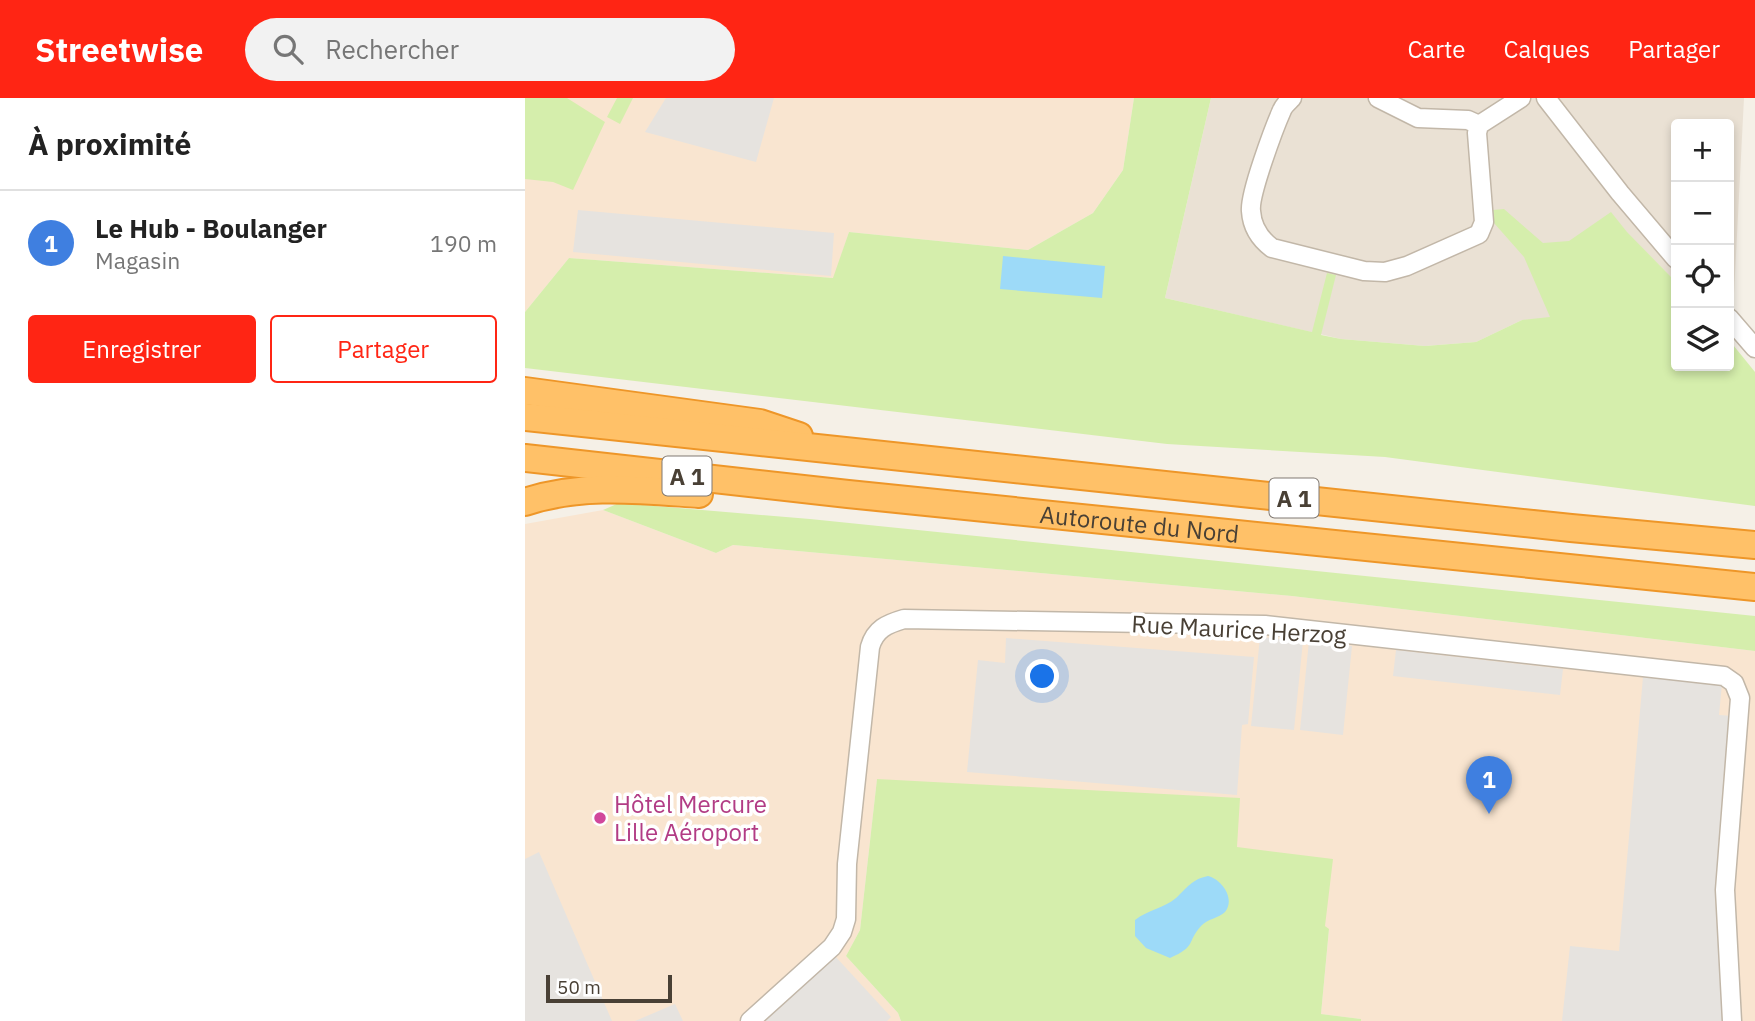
<!DOCTYPE html>
<html lang="fr">
<meta charset="utf-8">
<style>
body{margin:0;font-family:"IBM Plex Sans",sans-serif;background:#f2f2f2;color:#222}
.controls{position:absolute;right:21px;top:21px;display:grid;overflow:hidden;border-radius:7px;box-shadow:0 4px 10px #0003}
.controls button{width:63px;height:63px;display:grid;place-items:center;padding:0;border:0;border-bottom:2px solid #e0e0e0;background:#fff;color:#222;font:35px sans-serif}
.scale{position:absolute;left:21px;bottom:18px;width:126px;box-sizing:border-box;padding-left:7px;border:4px solid #494035;border-top:0;font-size:19px;line-height:24px;white-space:nowrap;color:#494035;-webkit-text-stroke:5px #fff;paint-order:stroke}
.you{position:absolute;left:518px;top:579px;width:24px;height:24px;margin:-18px;border:5px solid #fff;border-radius:50%;background:#1a73e8;box-shadow:0 0 0 10px #1a73e833}
.badge{display:grid;place-items:center;width:46px;height:46px;border-radius:50%;background:#ff2514;color:#fff;font-size:23px;font-weight:700}
.pin{position:absolute;translate:-50% -58px;filter:drop-shadow(0 2px 4px #0008)}
.pin::after{content:'';position:absolute;top:37px;width:24px;height:21px;background:inherit;clip-path:polygon(0 0,100% 0,50% 100%)}
.list{margin:0;padding:0;list-style:none}
h2{display:flex;justify-content:space-between;align-items:center;height:91px;margin:0;padding:0 28px;font-size:30px}
h2 small{font-size:23px;font-weight:400;color:#767676}
.list li{display:grid;grid-template-columns:46px 1fr auto;gap:21px;align-items:center;box-sizing:border-box;height:105px;padding:0 28px;border-top:2px solid #e0e0e0}
.list b{display:block;font-size:26px;white-space:nowrap}
.list p{margin:0;font-size:23px;white-space:nowrap;color:#767676}
.list em{font-size:23px;font-style:normal;color:#767676}
.actions{display:flex;gap:14px;padding:21px 28px}
.actions a{flex:1;padding:16px 0;border:2px solid #ff2514;border-radius:7px;text-align:center;font-size:24px;color:#ff2514}
.actions .main{background:#ff2514;color:#fff}
.icon{flex:none;width:38px;height:38px;fill:none;stroke:currentColor;stroke-width:2;stroke-linecap:round;stroke-linejoin:round}
.map{position:relative;flex:none;width:1230px;height:923px;overflow:hidden}
header{display:flex;align-items:center;gap:42px;box-sizing:border-box;height:98px;padding:0 35px;background:#ff2514;color:#fff}
header strong{font-size:33px}
nav{display:flex;gap:38px;margin-inline-start:auto;font-size:24px}
.search{width:490px;height:63px;background:#f2f2f2;display:flex;align-items:center;gap:18px;box-sizing:border-box;padding:0 24px;border-radius:38px;color:#767676;font-size:26px}
main{display:flex}
aside{flex:1;background:#fff}
.map>svg:first-child{display:block}
.residential{fill:#eae1d4}
.commercial{fill:#f9e5d0}
.green{fill:#d5eeac}
.parking{fill:#e6e3df}
.water{fill:#9ddaf8}
.lines{fill:none;stroke-linecap:round;stroke-linejoin:round}
.minor-casing{stroke:#c2b7a8;stroke-width:21}
.highway-casing{stroke:#ee9628;stroke-width:30}
.minor{stroke:#fff;stroke-width:18}
.highway{stroke:#ffc168;stroke-width:26}
.hotel-dot{fill:#d1479c;stroke:#fff;stroke-width:2.5}
.labels{text-anchor:middle;dominant-baseline:central;stroke-width:7;stroke-linejoin:round;paint-order:stroke}
.shield{fill:#fff;stroke:#807972;stroke-width:2}
.shield-label{font-size:23px;font-weight:bold;fill:#494035}
.street-label{font-size:24px;fill:#494035;stroke:#fff}
.hotel-label{font-size:24px;fill:#b23c85;stroke:#fff;text-anchor:start}
</style>
<header>
<strong>Streetwise</strong>
<div class="search"><svg class="icon" aria-label="search" viewBox="0 0 24 24"><circle cx="10" cy="10" r="6"/><path d="M15 15l6 6"/></svg>Rechercher</div>
<nav><a>Carte</a><a>Calques</a><a>Partager</a></nav>
</header>
<main>
<aside>
<h2>À proximité<small></small></h2>
<ul class="list">
<li><span class="badge" style="background:#3f7fe0">1</span><div><b>Le Hub - Boulanger</b><p>Magasin</p></div><em>190 m</em></li>
</ul>
<div class="actions"><a class="main">Enregistrer</a><a>Partager</a></div>
</aside>
<div class="map">
<svg width="1230" height="923" viewBox="0 0 1230 923">
<rect width="100%" height="100%" fill="#f5f0e7"/>
<path class="residential" d="M686,0h533l-10,196h-5v-170h-53v158l-49,-49 -38,85 -67,2 -46,22 -51,4 -84,-7 -176,-41z"/>
<path class="commercial" d="M0,0h609l-11,72 -30,43 -65,37 -179,-18 -15,46 -265,-20 -44,54z
M78,412l113,43 17,-8 559,51 463,55v370h-394v-2l-40,-5 8,-84 -93,-83 -359,-68 -17,151 -14,26 52,57 3,8h-376v-497z"/>
<path class="green" d="M0,0h42l38,24 -32,68 -20,-8 -28,-3z
M92,0h16l-13,26 -13,-7z
M609,0h77l-46,200 147,34 15,-59 9,2 -15,60 20,4 84,7 51,-4 46,-22 28,-3 -26,-60 -30,-34 -1,-13 11,-1 39,34 26,-2 42,-29 16,20 49,50v84h53v-26l26,32v134l-370,-49 -218,-13 -642,-76v-56l44,-54 264,20 16,-46 179,18 65,-37 30,-43z
M94,405l191,16 945,97v35l-463,-55 -559,-51 -17,8 -113,-43z
M352,681l363,19 -3,49 96,12 -8,67 4,3 -8,85 40,5v2h-460l-3,-8 -52,-57 14,-26z"/>
<path class="parking" d="M141,0h108l-18,64 -111,-30z
M53,112l256,23 -3,43 -258,-24z
M735,539l43,4 -9,89 -43,-4z
M481,540l248,19 -6,67 -6,1 -5,70 -270,-23 11,-112 27,3z
M784,543l43,5 -9,89 -43,-5z
M871,552l167,19 -3,26 -167,-19z
M1118,579l79,7 -3,31 14,1 -18,179 8,126h-161l8,-75 49,5z
M14,754l73,169h-87v-162z
M310,858l56,61 -4,4h-123z
M150,906l8,17h-48z"/>
<path class="water" d="M478,158l102,10 -3,32 -102,-9z
M683,778c13,3 28,22 17,36 -6,6 -18,7 -24,14 -15,17 -4,20 -31,32l-24,-10 -11,-12v-16c13,-10 29,-12 41,-22 11,-10 16,-19 32,-22z"/>
<g class="lines">
<g class="minor-casing">
<path id="minor" d="M767,0c-4,4 -8,7 -10,12 -8,18 -33,85 -31,101 1,16 9,28 21,37l92,23 21,1 22,-6 72,-32 5,-12 -7,-89 2,-8 42,-27
M853,0l40,20 50,2 11,5
M1021,0l74,95 56,66
M1204,220l26,30
M225,923l82,-74 10,-15 4,-13 1,-55 23,-217c5,-18 17,-23 34,-28l361,6 459,51 10,7 6,15 -15,192 7,131"/>
</g>
<g class="highway-casing">
<g id="highway">
<path d="M0,293l235,32 39,13"/>
<path d="M0,319l1046,111 184,17"/>
<path id="s1" d="M0,360l323,36 907,93"/>
<path d="M0,404c57,-19 115,-12 174,-8"/>
</g>
</g>
<use href="#minor" class="minor"/>
<use href="#highway" class="highway"/>
</g>
<circle class="hotel-dot" cx="75" cy="720" r="7"/>
<g class="labels">
<g class="shield">
<rect x="137.5" y="358.5" width="49" height="39" rx="5"/>
<rect x="744.5" y="380.5" width="49" height="39" rx="5"/>
</g>
<g class="shield-label">
<text x="162" y="378">A 1</text>
<text x="769" y="400">A 1</text>
</g>
<g class="street-label">
<text stroke="none"><textPath href="#s1" startOffset="618">Autoroute du Nord</textPath></text>
<text transform="translate(714 531) rotate(3)">Rue Maurice Herzog</text>
</g>
<g class="hotel-label">
<text x="89" y="706">Hôtel Mercure<tspan x="89" dy="28">Lille Aéroport</tspan></text>
</g>
</g>
</svg>
<div class="controls">
<button>+</button>
<button>−</button>
<button><svg class="icon" aria-label="locate" viewBox="0 0 24 24"><circle cx="12" cy="12" r="6"/><path d="M12 2v4M12 18v4M2 12h4M18 12h4"/></svg></button>
<button><svg class="icon" aria-label="layers" viewBox="0 0 24 24"><path d="M12 4l9 5-9 5-9-5zM3 14l9 5 9-5"/></svg></button>
</div>
<div class="scale">50 m</div>
<div class="you"></div>
<div class="pin badge" style="left:964px;top:716px;background:#3f7fe0">1</div>
</div>
</main>
